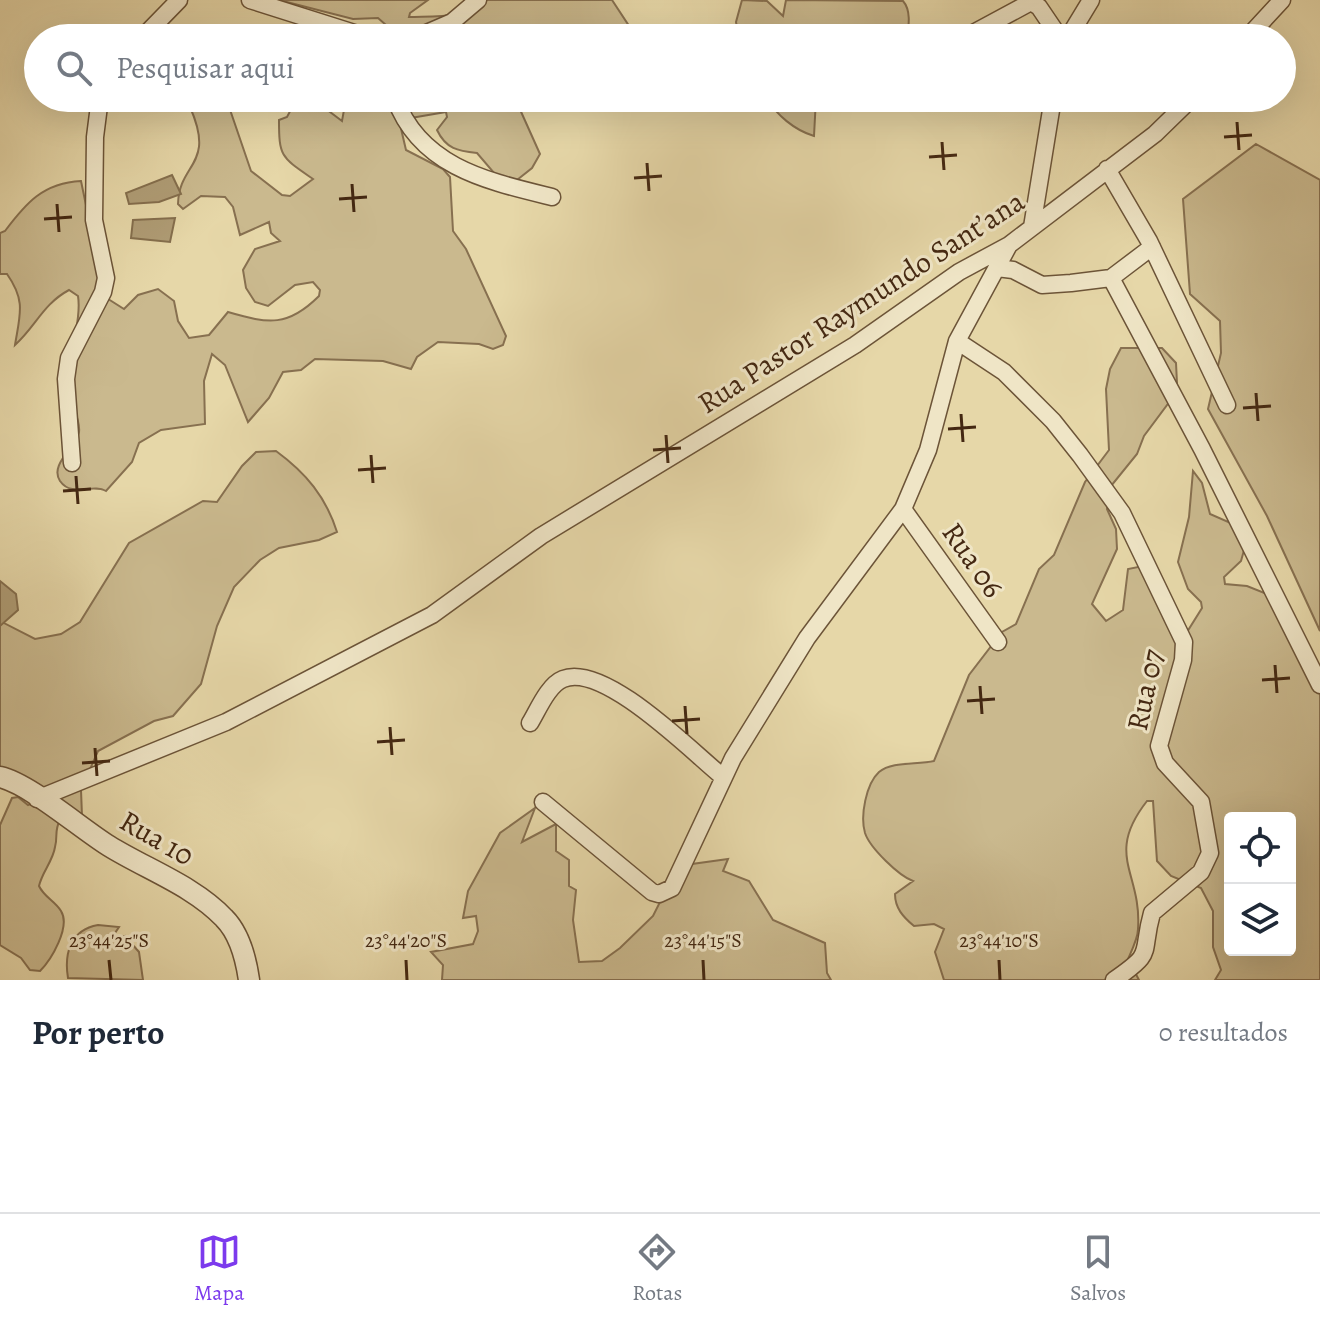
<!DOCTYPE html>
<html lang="pt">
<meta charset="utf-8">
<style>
body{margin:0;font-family:Alegreya,serif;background:#f2f2f3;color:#1f2937}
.controls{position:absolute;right:24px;bottom:24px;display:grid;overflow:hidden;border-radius:8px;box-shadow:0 8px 32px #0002}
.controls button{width:72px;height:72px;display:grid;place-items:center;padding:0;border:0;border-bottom:2px solid #e0e1e3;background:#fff;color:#1f2937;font:40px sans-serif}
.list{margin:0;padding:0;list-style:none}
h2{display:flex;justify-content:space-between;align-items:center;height:104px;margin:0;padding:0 32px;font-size:34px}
h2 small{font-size:26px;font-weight:400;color:#747a83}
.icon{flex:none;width:44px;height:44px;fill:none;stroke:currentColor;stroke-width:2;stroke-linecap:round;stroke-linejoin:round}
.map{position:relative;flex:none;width:1320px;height:980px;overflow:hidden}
.search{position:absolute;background:#fff;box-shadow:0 8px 32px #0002;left:24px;right:24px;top:24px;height:88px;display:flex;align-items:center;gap:20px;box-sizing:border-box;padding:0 28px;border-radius:44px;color:#747a83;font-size:30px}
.sheet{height:232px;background:#fff}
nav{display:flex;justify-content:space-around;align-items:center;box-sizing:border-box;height:112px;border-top:2px solid #e0e1e3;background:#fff;font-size:22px;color:#747a83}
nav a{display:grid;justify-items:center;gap:4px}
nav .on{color:#7c3aed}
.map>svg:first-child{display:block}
.green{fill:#cab98e;stroke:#877050;stroke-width:2;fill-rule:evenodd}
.water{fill:#af9c75;stroke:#846e4d;stroke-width:2}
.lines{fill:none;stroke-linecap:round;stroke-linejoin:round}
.minor-casing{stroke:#6c5438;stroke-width:19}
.tertiary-casing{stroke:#6c5438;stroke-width:23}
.minor{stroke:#efe5c6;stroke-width:16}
.tertiary{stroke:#efe5c6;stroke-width:20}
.ticks{fill:none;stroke:#442812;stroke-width:3}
.labels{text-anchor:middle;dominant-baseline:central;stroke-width:6;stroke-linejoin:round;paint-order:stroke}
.street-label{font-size:30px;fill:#442812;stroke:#efe5c6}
.ticks-label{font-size:20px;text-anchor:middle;fill:#442812;stroke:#efe5c6;stroke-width:6;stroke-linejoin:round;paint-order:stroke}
</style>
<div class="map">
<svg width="1320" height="980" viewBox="0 0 1320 980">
<rect width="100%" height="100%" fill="#e6d7a8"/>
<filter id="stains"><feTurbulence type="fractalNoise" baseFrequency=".0025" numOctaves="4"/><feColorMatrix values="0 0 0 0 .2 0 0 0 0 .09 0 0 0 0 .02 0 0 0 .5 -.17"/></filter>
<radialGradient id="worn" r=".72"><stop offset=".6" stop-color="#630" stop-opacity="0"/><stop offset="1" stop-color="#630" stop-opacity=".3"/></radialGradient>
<path class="green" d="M279,0h149l-18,13 -1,4c28,-1 56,2 77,-17h126l21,32 -2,6h-239l2,-6 -16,-14 -25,1z
M742,0l25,1 16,15 3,-16 117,1c8,9 6,24 4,36l-5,1h-38l-13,-7 -23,1 -6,6h-83l-3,-16z
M194,98h32l25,73 31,24 8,1 23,-17c-32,-22 -34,-22 -34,-59l8,-3 8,-15 3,5 28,2 16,12 2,-11 -6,-12h181l-1,7 22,49 -8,14 -20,16 -12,-4 -23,-27c-19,-2 -31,-4 -40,-23l10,-13 -1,-5 -47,8 7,30 37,19 7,8 3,54 13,18 40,87 -3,9 -10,4 -14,-5 -41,-2 -21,15 -6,12 -28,-8 -68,-2 -14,11 -18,2 -14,26 -21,24 -23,-57 -13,-11 -8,27 1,43 -44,6 -22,13 -7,19 -26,29c-14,-8 -34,7 -46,-10 -11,-17 16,-33 19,-49 2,-14 -10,-29 -10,-43 -2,-29 13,-69 9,-93l-9,-6c-26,14 -33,36 -54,55 5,-31 11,-44 -8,-71h-7v-41l5,-2c21,-28 38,-48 76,-50l24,116 19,12 14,-14 20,-6 16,12 4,20 11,17 20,-3 19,-23c41,12 60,15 91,-16l1,-6 -7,-8 -18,3 -27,21 -13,-4 -9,-14 -3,-18 12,-21 25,-8 -9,-8 -2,-11 -29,13 -7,-28 -8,-10 -24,-1 -18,13 -5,-5c1,-42 38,-38 12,-97z
M766,98h50l-2,38c-20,-6 -37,-21 -48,-38z
M1256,144l64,36v451l-53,-115 -59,-107 13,-56 -1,-32 -30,-27 -7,-95z
M1121,348h41l14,15 1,20 -7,18 -26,35 -7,18 -26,32 -4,23 9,20 1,20 -25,55 14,17 17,-11 5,-41 20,-4 39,67 15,-24 -1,-6 -13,-13 -10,-27 11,-45 4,-46 9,12 8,31 23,10 13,19 -5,18 -17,16 1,7 22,2 20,8 53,92v294h-105l6,-10 -8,-23v-36l-12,-23 -30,-12 -14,-15 -4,-60h-6c-43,55 -5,71 -9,128 0,9 -6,21 -10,30l11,21h-195l-9,-28 9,-23 -10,-5 -20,2c-11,-9 -19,-18 -19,-32l18,-13c-14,-5 -43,-33 -48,-48 -5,-17 1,-49 14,-61 13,-11 38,-7 55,-11l35,-86 33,-43 14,-8 23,-55 15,-14 31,-73 24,-32 -3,-61 4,-20zM1230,818h60v132h-60z
M276,451c30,22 50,46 61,81l-18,8 -40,8 -19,12 -26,27 -17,39 -16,58 -28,32 -19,5 -56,30 -17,39 1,26 -22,4c-6,11 -2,16 -5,27 -2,14 -13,25 -16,39 5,11 16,15 22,25 10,16 -10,49 -21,60l-10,-1 -9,-12 -21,-13v-120l12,-27 6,-1 10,8 11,-4 -39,-33v-147l35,18 26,-5 19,-12 49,-79 74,-42 14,1 25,-36 14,-14z
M535,808l-13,34 34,-18v27l13,9v26l7,4 -3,30 6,42 23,-1 18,-13 33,-32 10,-20 29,-32 36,-5 -5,12 26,10 24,39 52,23 2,30 4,7h-389l1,-15 -12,-13 42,-8 5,-13 -2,-15 -13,2 5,-27 32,-58z
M98,925l21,2 -6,9 2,3 10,-3 14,16 4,28 -75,-2c-4,-24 2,-48 30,-53z"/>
<path class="water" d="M172,175l9,19 -22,8 -30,2 -3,-11z
M175,218l-5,24 -39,-4 2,-18z
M0,581l16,13 2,16 -18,16z"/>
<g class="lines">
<g class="minor-casing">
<path id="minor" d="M250,0l120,38
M142,38l37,-38
M415,38l37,-16 26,-22
M964,38l67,-36 8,5 21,31
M1068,38l23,-38
M1247,38l35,-38
M395,98c25,69 92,83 157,99
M1107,169l42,72 78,164
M1032,227l21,-129
M997,268l16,2 29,15 29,-2 40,-5 41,-31
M1111,278l91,171 118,236
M957,341l47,31 49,49 27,34 42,58 62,129 -1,18 -24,86 6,17 36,39 9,51 -9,19 -49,41c-12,43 4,38 -38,67
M72,463l-6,-84 3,-21 34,-66 3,-14 -12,-58 1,-83 5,-39
M903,509l95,133
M530,723c8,-13 18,-38 33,-44 41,-17 129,73 160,98
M37,799l189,-77 206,-107 109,-79 314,-191 104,-73 50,-27 146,-111 37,-36
M543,802l109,90 7,2 13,-6 61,-130 74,-120 96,-129 25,-59 29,-109 52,-96"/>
</g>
<g class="tertiary-casing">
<path id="tertiary" d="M0,777c30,7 80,51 109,69 37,23 85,40 115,72 16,16 22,41 25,62"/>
</g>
<use href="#minor" class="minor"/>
<use href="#tertiary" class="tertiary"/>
</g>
<path class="ticks" d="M1237,122l2,28M1224,137l28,-2M942,142l2,28M929,157l28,-2M647,163l2,28M634,178l28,-2M352,184l2,28M339,199l28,-2M57,204l2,28M44,219l28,-2M1256,393l2,28M1243,408l28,-2M961,414l2,28M948,429l28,-2M666,435l2,28M653,450l28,-2M371,455l2,28M358,470l28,-2M76,476l2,28M63,491l28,-2M1275,665l2,28M1262,680l28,-2M980,686l2,28M967,701l28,-2M685,706l2,28M672,721l28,-2M390,727l2,28M377,742l28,-2M95,748l2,28M82,763l28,-2M109,960l2,20M406,960l1,20M703,960l1,20M999,960l1,20"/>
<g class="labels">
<g class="street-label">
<text transform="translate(861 302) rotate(-33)">Rua Pastor Raymundo Sant’ana</text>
<text transform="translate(973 560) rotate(55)">Rua 06</text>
<text transform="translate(1145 690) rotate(-78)">Rua 07</text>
<text transform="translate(157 838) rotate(30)">Rua 10</text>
</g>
</g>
<g class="ticks-label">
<text x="109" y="947">23°44'25"S</text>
<text x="406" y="947">23°44'20"S</text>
<text x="703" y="947">23°44'15"S</text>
<text x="999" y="947">23°44'10"S</text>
</g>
<rect width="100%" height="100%" filter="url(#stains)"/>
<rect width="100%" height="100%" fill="url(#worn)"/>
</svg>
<div class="controls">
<button><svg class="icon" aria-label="locate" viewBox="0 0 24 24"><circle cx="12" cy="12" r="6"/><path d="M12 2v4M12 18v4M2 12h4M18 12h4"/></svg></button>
<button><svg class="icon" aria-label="layers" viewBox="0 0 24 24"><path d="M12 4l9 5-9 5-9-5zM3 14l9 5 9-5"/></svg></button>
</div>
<div class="search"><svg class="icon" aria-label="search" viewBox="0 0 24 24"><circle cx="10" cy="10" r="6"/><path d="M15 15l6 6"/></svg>Pesquisar aqui</div>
</div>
<section class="sheet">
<h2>Por perto<small>0 resultados</small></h2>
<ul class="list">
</ul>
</section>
<nav>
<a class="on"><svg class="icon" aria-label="map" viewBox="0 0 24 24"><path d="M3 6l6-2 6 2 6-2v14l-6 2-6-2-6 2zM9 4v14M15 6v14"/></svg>Mapa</a>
<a><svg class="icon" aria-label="directions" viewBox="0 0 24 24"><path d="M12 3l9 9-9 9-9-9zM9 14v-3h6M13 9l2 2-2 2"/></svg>Rotas</a>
<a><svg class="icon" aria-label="saved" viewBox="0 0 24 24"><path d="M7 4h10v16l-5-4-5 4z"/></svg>Salvos</a>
</nav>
